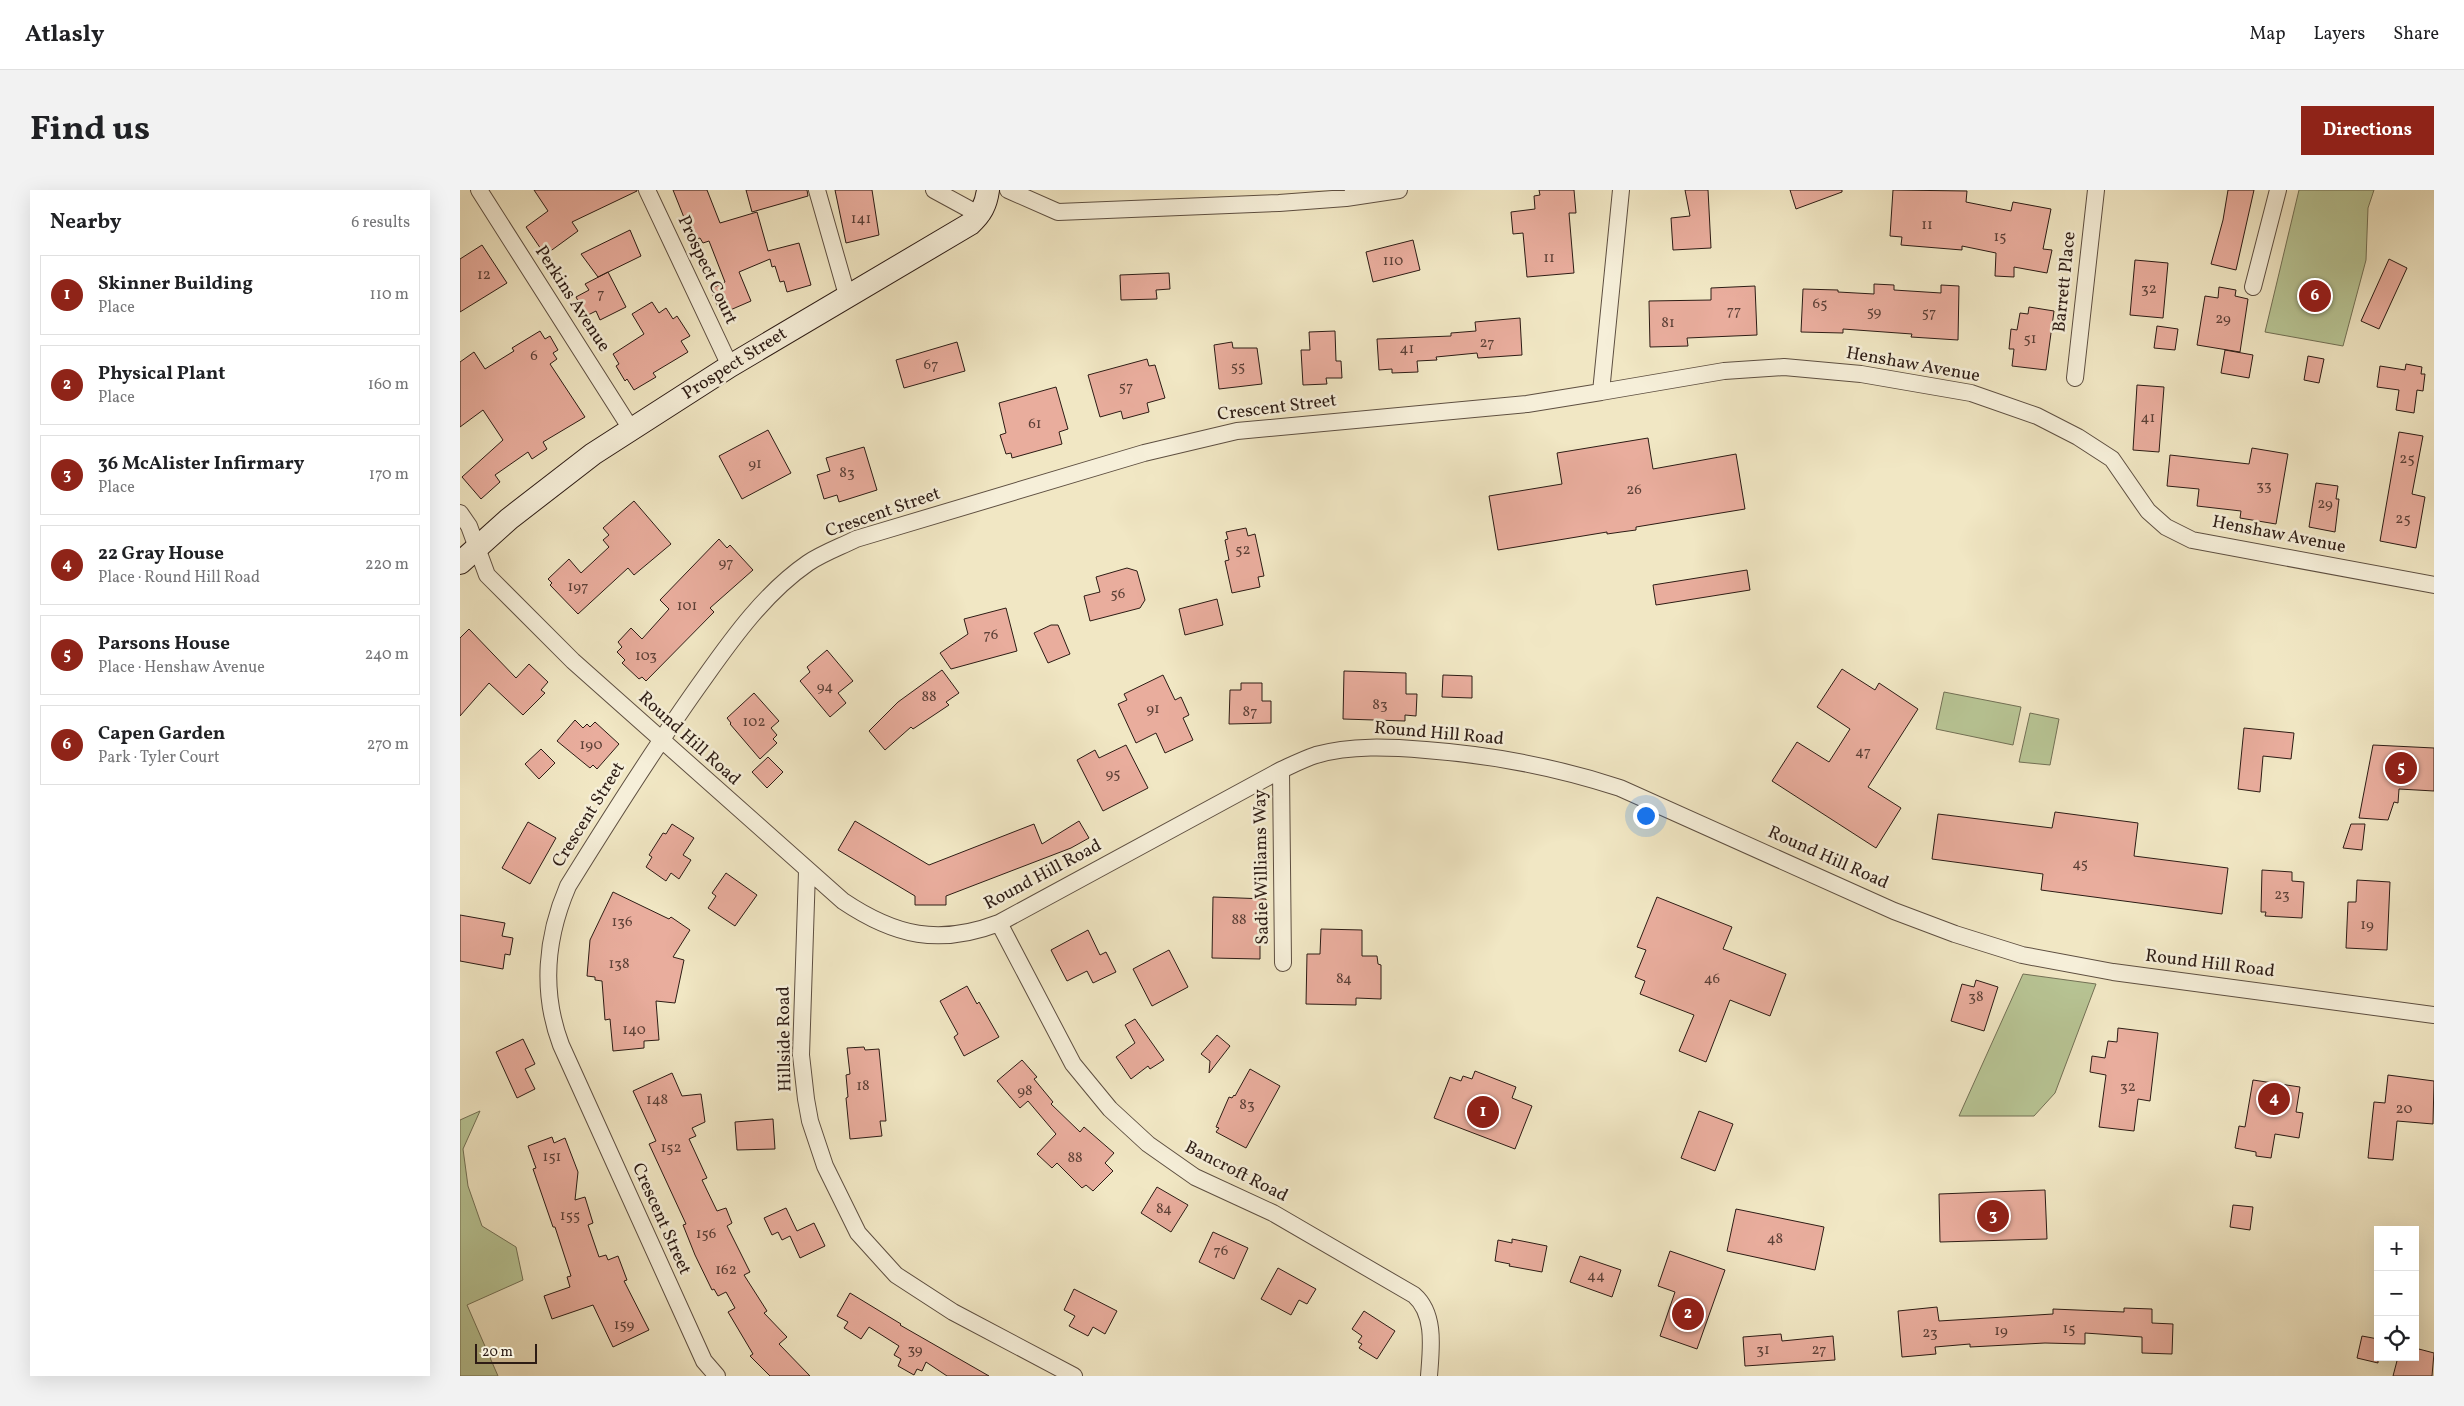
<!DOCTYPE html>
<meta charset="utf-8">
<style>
body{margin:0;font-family:Vollkorn,serif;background:#f2f2f2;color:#202124}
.controls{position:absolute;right:15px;bottom:15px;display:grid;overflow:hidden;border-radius:0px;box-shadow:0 5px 20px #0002}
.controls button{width:45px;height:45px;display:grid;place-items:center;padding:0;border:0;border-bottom:1px solid #e0e0e0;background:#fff;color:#202124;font:25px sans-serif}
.scale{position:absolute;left:15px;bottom:12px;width:62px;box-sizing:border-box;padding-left:5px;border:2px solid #2d1c15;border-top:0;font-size:14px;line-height:18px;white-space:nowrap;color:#2d1c15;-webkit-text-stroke:4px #f6efd9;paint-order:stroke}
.you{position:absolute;left:1185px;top:625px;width:18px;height:18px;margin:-12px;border:4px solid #fff;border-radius:50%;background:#1a73e8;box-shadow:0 0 0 8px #1a73e833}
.badge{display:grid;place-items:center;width:32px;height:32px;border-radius:50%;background:#8f2418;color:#fff;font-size:16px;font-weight:700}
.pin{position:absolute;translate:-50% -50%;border:2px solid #fff;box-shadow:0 1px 5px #0006}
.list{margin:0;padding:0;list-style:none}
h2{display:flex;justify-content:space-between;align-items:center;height:65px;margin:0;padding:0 20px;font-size:21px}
h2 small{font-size:16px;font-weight:400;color:#757577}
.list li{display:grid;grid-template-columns:32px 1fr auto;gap:15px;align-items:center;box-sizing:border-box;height:80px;margin:0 10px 10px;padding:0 10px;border:1px solid #e0e0e0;border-radius:0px}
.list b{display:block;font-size:19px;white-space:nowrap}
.list p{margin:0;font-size:16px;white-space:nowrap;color:#757577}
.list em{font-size:16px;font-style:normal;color:#757577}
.icon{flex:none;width:28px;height:28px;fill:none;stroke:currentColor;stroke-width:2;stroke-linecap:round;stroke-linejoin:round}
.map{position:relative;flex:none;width:1974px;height:1186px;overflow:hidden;border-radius:0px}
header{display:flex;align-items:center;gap:30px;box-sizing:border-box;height:70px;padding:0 25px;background:#fff;border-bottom:1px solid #e0e0e0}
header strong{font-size:24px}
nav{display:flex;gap:28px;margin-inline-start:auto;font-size:18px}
.intro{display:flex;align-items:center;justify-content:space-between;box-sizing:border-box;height:120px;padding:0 30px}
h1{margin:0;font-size:35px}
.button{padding:12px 22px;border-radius:0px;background:#8f2418;color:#fff;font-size:18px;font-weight:700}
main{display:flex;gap:30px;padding:0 30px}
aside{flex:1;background:#fff;border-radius:0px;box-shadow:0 5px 20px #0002}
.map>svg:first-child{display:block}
.green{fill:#b8c595;stroke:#727055}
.building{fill:#e9ad9d;stroke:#2d1c15}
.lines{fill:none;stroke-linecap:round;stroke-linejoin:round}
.street-casing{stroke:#5e4f41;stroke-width:18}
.secondary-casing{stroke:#2d1c15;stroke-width:24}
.street{stroke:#f6efd9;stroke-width:16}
.secondary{stroke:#f6efd9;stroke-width:22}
.labels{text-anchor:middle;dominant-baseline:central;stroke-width:5;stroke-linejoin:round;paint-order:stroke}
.number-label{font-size:15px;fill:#5c4037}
.street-label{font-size:18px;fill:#2d1c15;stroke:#f6efd9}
</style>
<header>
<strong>Atlasly</strong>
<nav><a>Map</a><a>Layers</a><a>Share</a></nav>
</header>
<div class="intro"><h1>Find us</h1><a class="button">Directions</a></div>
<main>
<aside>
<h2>Nearby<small>6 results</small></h2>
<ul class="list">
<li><span class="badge">1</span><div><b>Skinner Building</b><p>Place</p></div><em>110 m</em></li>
<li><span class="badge">2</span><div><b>Physical Plant</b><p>Place</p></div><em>160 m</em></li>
<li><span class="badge">3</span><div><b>36 McAlister Infirmary</b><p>Place</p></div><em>170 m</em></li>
<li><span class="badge">4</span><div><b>22 Gray House</b><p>Place · Round Hill Road</p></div><em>220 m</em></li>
<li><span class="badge">5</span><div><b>Parsons House</b><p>Place · Henshaw Avenue</p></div><em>240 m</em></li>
<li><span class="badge">6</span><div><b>Capen Garden</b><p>Park · Tyler Court</p></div><em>270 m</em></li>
</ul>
</aside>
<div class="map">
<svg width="1974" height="1186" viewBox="0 0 1974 1186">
<rect width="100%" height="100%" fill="#f1e7c4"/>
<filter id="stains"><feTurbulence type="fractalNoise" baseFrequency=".004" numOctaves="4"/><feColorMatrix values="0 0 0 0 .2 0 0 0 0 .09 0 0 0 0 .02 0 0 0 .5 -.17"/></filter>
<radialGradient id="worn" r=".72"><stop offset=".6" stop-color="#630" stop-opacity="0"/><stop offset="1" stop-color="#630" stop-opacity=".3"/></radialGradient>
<path class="green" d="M1839,0h75l-6,18 -2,52 -23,86 -78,-14z
M1484,502l77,15 -8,38 -77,-16z
M1570,523l29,6 -9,46 -31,-3z
M1563,784l73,10 -41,109 -21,23h-75z
M20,921l-17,38 5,37 14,40 34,21 7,33 -56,25 31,71h-38v-256z"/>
<path class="building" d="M74,0h103v1l-65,31 6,9 -33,24 -19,-28 22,-16z
M213,0h34l13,33 37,-11 11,39 31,-8 12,42 -24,7 -3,-11 -4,1 -5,-16 -3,1 -2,-8 -31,13 12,29 -30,13 -11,-25 15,-7 -16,-41 -6,2 -3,-5 -7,2z
M286,0h61l1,6 -56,16z
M375,0h37l7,45 -33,8z
M1079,0h35l2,23h-7l5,60 -47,4 -4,-44 -10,1 -2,-22 24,-3 -1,-13 6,-1z
M1225,0h23l3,58 -38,2 -2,-32 19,-2z
M1330,0h52v2l-46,17z
M1433,0l74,1 -1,11 45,9 2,-9 38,7 -8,40 9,1 -5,23 -33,-6v10l-19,-1 1,-23 -34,-7v4l-61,-5 1,-8 -12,-1z
M1768,0h26l-18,80 -25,-6 12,-44z
M170,40l11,26 -43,21 -17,-23z
M953,50l7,30 -47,12 -7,-30z
M22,55l25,38 -47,29v-53z
M1929,69l18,9 -28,61 -18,-8z
M1675,70l33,3 -5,55 -33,-3z
M148,82l18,35 -26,13 -4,-9 -10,5 -10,-19 13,-7 -4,-6z
M709,83l1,16 -14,1 1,9 -36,1 -1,-25z
M1414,94l20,1v5l47,3v-8l18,1 -1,54 -47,-3 1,-3 -69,-5v4l-42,-1 2,-43 35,1v2l36,2z
M1295,96l2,49 -70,3 1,8 -38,1 -1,-46 62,-1v-12z
M1759,97l17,3 -1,6 13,3 -8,53 -43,-7 8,-49 13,2z
M192,112l7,11 7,-5 7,11 4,-3 13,20 -9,5 7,11 -35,21 3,4 -22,13 -7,-11 -2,2 -9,-15 3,-2 -6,-10 31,-20 -12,-20z
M1569,117l25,4 -8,59 -34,-4 2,-17h-5l2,-20 6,1 3,-17 8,1z
M1060,128l2,37 -44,3 -1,-5 -41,4 1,3 -20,1 1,11 -26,1v-4l-13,1 -2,-31 74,-3v-3l25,-2 -1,-9z
M1697,136l21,3 -3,21 -21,-2z
M80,141l5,8 5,-3 8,14 -5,3 4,6 -7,5 35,53 -42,25 4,7 -15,10 -4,-7 -33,23 5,7 -19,17 -19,-22 41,-37 -20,-30 -23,17v-65l14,-10 11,17 29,-18 -2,-3z
M875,141l1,30h5l1,17h-16l1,6 -24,1 -2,-35h9l-1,-18z
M497,152l8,29 -61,17 -8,-28z
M772,152l1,6h24l5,36 -43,5 -5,-44z
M1765,160l28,5 -4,23 -28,-5z
M1848,166l16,3 -5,24 -15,-3z
M687,169l2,7 6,-1 10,33 -18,5 2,9 -26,7 -2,-8 -21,6 -12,-42z
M1946,174l16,3 -1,7h4l-2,17 -6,-1 -3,23 -18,-3 3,-20 -22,-3 3,-21 25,4z
M1677,195l27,2 -5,65 -26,-2z
M596,197l12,42 -9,3 3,12 -50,14 -1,-5 -5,1 -6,-19 6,-2 -7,-30z
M308,240l23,43 -49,26 -23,-43z
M1939,242l24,4 -11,58 13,3 -9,51 -36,-7z
M1188,248l5,31 83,-15 9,55 -109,18v3l-15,2 -14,2v-2l-109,18 -9,-54 73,-12 -5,-31z
M404,257l13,43 -38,12 -2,-7 -13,4 -7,-24 13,-4 -4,-13z
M1792,258l36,6 -12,70 -36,-6 1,-7 -44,-5 2,-17 -32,-3 3,-31 79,9z
M1856,293l22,3 -2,13h3l-4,33 -26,-5z
M174,311l37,43 -37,31 -6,-7 -50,46 -28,-29 2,-2 -4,-4 21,-20 12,14 28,-26 -6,-7 6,-5 -6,-7z
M786,338l2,8 7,-2 9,42 -6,1 2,10 -28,6 -7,-32 4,-1 -4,-20 3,-1 -2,-7z
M259,349l8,9 3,-3 23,25 -43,38 4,4 -68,69 -4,-4 -3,2 -17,-16 3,-3 -8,-8 5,-5 -4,-5 13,-14 11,11 27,-30 -9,-9z
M667,378l10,3 8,29 -5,8 -50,13 -6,-25 16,-4 -4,-15z
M1287,380l3,20 -94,15 -3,-20z
M757,409l6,26 -38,10 -6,-26z
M546,418l11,43 -66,18 -11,-16 28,-19 -4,-15z
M591,435h7l12,29 -22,9 -14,-30z
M9,439l47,49 13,-14 19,18 -7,8 4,3 -22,22 -34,-32 -29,33v-78z
M367,460l26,31 -15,12 8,10 -16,14 -30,-36 10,-9 -3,-5z
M1382,479l33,21 4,-7 39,26 -50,78 33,21 -25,40 -104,-67 25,-39 32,20 21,-33 -33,-22z
M482,480l17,23 -13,9 3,3 -36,24 -2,-2 -26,23 -16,-19 29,-29z
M884,481l62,2v21h11l-1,22 -11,-1v6l-62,-2z
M703,485l12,25 6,-3 8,18 -6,3 10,22 -28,13 -9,-20 -20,10 -18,-39 9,-4 -3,-6z
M983,485l29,1v22l-30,-1z
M781,493h21v18h9v22l-42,1 1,-34h11z
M294,503l25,28 -8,7 6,7 -4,4 4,4 -17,16 -30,-35 1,-1 -4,-5z
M115,530l8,8 4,-4 3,3 5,-5 24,22 -22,25 -4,-4 -3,3 -33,-27z
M1784,538l50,5 -3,26 -28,-3 -3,36 -22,-3z
M666,555l22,43 -45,23 -26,-51 18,-10 4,8z
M1913,555l61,3v43l-35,-2 -1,14 -4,-1 -6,18 -29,-2z
M81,559l14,14 -16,16 -14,-15z
M308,567l15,15 -16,16 -15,-16z
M1595,622l83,11 -4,33 94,12 -6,46 -181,-24 2,-16 -111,-15 6,-45 114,14z
M395,631l74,44 105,-41 8,20 37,-23 10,17 -18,10 -125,48v9h-31v-9l-77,-46z
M68,632l28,16 -26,46 -28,-16z
M212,634l22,14 -11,17 8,5 -12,19 -8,-6 -5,8 -20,-14 6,-10 -3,-2 14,-22 3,1z
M1891,634h14l-3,26 -19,-2z
M1802,680l30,2v9l12,1 -2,36 -37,-2 1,-4h-5z
M266,683l31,22 -22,31 -27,-18 8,-12 -4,-3z
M1897,690l33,2 -3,68 -41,-2 2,-46h8z
M153,702l56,27 2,-2 19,13 -17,27 11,3 -9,43 -19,-2 3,39 -15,1v7l-31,3 -3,-32 -5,1 -3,-39 -7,-1v-3l-8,-1 3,-36z
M753,707l53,2 -1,42h-5v18l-48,-1z
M1197,707l75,30 -9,22 63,25 -16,42 -40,-16 -24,62 -27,-11 15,-36 -54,-21 5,-13 -10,-4 11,-27 -9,-3z
M0,725l45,8 -3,13 11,2 -3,17 -5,-1 -2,15 -43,-8z
M861,739l41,1v26h15l1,8 3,1v34l-25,-1v7l-50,-1 1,-50h13z
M628,740l12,25 6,-3 10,20 -23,11 -6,-12 -20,10 -16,-31z
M709,760l19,37 -36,19 -19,-37z
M1516,790l22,7 -14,44 -33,-10 11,-37 12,3z
M507,796l10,18 2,-2 20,35 -35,19 -10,-19 4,-3 -18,-33z
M675,829l29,41 -14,9 -2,-3 -17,13 -15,-22 19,-14 -10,-18z
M1658,838l40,5 -8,68 -12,-2 -4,32 -35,-4 7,-52 -16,-3 2,-16 13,2 3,-17 9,1z
M757,845l13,11 -21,27 1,-12 -9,-7z
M63,849l12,25 -10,5 10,20 -18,9 -21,-46z
M404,857l1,3 14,-1 7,72h-6l2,15 -32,3 -4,-41 2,-1 -2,-22 4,-1 -3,-26z
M562,870l15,17 -3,2 19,23 -2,2 29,28 4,-5 30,26 -9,10 8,8 -20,20 -7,-6 -4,3 -25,-25 -5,5 -15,-14 19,-20 -28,-33 -8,7 -23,-27z
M790,879l30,17 -34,62 -30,-16 3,-4 -3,-1 13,-30 3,1 2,-3 1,1z
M1015,881l41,16 -4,11 20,8 -17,43 -81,-31 16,-41 11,4 2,-5 9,3z
M212,883l10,23 19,-2 4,28 -13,6 4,8 -7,3 18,39 -5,2 15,31 9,-3 6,15 -5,3 23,46 -6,3 23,36 -3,2 23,24 -8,7 31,32h-40l-20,-20 3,-2 -25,-42 7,-4 -9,-16 -8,4 -4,-7 -2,1 -17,-35 -12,-30 3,-1 -37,-80 7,-3 -23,-50z
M1928,885l46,6 -1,43 -36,-3 -4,39 -25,-2 6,-56 11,1z
M1793,890l47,7 -4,25 7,1 -4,25 -24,-4 -4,24 -15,-2v-4l-21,-4 4,-22 6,1z
M1239,921l34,13 -18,47 -34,-13z
M313,929l2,30 -38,1 -2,-28z
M92,947l2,6 11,-5 13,34 -3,28 10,-3 8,26 -5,2 11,32 7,-2 2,5 10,-4 9,24 -3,1 25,49 -36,17 -20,-42 -41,14 -8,-23 26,-9 -3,-10 4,-1 -16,-49h-2l-20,-58 3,-1 -8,-22z
M697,997l31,18 -17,27 -30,-19z
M1585,1000l2,49 -107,3 -1,-48z
M1773,1015l20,2 -3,23 -20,-3z
M326,1018l11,23 17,-8 11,23 -25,12 -10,-22 -8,4 -4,-8 -6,3 -8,-17z
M1276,1019l88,18 -9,43 -88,-19z
M753,1042l35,16 -14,31 -35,-17z
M1052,1049l35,7 -5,26 -33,-6 1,-2 -15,-3 3,-21 14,3z
M1210,1061l55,19 -28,79 -37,-13 15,-44 -17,-6z
M1120,1066l41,14 -9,27 -42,-15z
M818,1078l38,21 -9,15 -8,-4 -8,15 -30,-16z
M614,1099l43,22 -12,23 -12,-7 -5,9 -19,-10 6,-10 -11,-6z
M390,1103l51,31 -1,1 89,51h-42l-21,-14 -4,9 -5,-2 -3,6 -16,-9 3,-7 -7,-4 5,-9 -30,-19 -8,12 -17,-11 4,-6 -11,-6z
M1477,1117l2,14 114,-7v-5l71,3v-4l28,1v14l21,1 -1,30 -30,-1v-16l-57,-4v11l-40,-1 -75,4v-3l-35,3 1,7 -34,3 -4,-46z
M904,1121l31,20 -18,28 -18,-11 3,-4 -4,-2 4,-6 -10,-7z
M1321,1144l1,7 51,-5 2,24 -90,6 -2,-29z
M1902,1146l16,3v24l-21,-5z
M1955,1158l19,5 -2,23h-39l5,-19h17z"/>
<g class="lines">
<g class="street-casing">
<path id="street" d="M19,0l152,239
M187,0l83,176
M357,0l30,105
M474,0l46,25
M548,0l50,22 221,-9 67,-5 53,-8
M1793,97l25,-97
M1615,188l21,-188
M1141,202l123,-21 60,-4 77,7 110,19 66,23 41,21 34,22 36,52 18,16 26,13 242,45
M0,323l9,13 18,49 86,86 270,240c52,35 96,45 156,22l282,-153c11,-5 23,-11 35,-15 35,-10 74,-8 110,-5 67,5 130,17 194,38l274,123 61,23 67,21 91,17 321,43
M821,580l2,193
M347,681l-6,184 5,44 4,22 15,45 33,67 38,42 57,37 121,64
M539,733l74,141 37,45 38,35 47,33 78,36 141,82c22,19 17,54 15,81
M257,1186l-13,-15 -143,-316c-20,-53 -15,-108 7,-159 44,-71 88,-141 137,-209 29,-41 61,-85 103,-114 15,-10 32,-16 48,-24l288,-86 93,-22 290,-27 74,-12 20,-202"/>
</g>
<g class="secondary-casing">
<path id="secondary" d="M0,373l49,-44 84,-65 137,-88 240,-142c11,-10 16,-19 18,-34"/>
</g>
<use href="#street" class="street"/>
<use href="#secondary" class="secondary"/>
</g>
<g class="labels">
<g class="number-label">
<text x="401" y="29">141</text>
<text x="1467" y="35">11</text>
<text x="1540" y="47">15</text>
<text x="1089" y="68">11</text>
<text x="933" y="71">110</text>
<text x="24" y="85">12</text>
<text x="1689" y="99">32</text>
<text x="141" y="104">7</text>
<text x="1360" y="114">65</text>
<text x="1274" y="121">77</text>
<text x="1414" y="122">59</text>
<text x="1469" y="123">57</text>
<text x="1763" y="129">29</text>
<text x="1208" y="133">81</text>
<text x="1570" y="149">51</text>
<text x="1027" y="153">27</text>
<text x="947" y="159">41</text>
<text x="74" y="166">6</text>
<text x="471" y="175">67</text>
<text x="778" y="177">55</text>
<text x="666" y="197">57</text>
<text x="1688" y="228">41</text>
<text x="575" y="234">61</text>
<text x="1947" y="269">25</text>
<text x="295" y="274">91</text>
<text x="387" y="283">83</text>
<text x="1804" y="296">33</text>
<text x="1174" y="300">26</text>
<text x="1865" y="314">29</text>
<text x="1943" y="329">25</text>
<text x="783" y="360">52</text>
<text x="266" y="373">97</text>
<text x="118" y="397">197</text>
<text x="658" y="404">56</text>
<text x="227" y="416">101</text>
<text x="531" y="445">76</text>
<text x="186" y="466">103</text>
<text x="365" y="497">94</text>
<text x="469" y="507">88</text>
<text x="920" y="515">83</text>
<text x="693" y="519">91</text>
<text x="790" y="522">87</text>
<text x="294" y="532">102</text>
<text x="131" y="555">190</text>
<text x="1403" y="562">47</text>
<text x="653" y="584">95</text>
<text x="1620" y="674">45</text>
<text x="1822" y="705">23</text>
<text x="779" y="730">88</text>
<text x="162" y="732">136</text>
<text x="1907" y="735">19</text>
<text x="159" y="774">138</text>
<text x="884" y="789">84</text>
<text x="1252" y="789">46</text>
<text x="1516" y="807">38</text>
<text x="174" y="840">140</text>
<text x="403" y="896">18</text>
<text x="1668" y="897">32</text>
<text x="565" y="901">98</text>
<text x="197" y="910">148</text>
<text x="787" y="915">83</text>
<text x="1944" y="919">20</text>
<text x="211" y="958">152</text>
<text x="92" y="967">151</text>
<text x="615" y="968">88</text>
<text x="704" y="1019">84</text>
<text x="110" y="1026">155</text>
<text x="246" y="1044">156</text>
<text x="1315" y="1049">48</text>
<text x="761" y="1061">76</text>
<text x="266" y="1080">162</text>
<text x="1136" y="1086">44</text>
<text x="164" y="1135">159</text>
<text x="1609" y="1139">15</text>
<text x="1541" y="1141">19</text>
<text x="1470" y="1143">23</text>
<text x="455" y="1160">39</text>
<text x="1303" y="1160">31</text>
<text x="1359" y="1160">27</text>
</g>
<g class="street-label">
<text transform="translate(247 80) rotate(65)">Prospect Court</text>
<text transform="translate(1605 92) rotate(-84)">Barrett Place</text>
<text transform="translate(112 109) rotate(57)">Perkins Avenue</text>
<text transform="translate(275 174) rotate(-32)">Prospect Street</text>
<text transform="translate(1453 175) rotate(10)">Henshaw Avenue</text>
<text transform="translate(817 218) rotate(-7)">Crescent Street</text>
<text transform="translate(423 323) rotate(-19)">Crescent Street</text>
<text transform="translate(1819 345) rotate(11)">Henshaw Avenue</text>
<text transform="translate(979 544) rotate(5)">Round Hill Road</text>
<text transform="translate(229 549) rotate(42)">Round Hill Road</text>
<text transform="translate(129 625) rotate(-58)">Crescent Street</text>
<text transform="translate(1368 668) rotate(24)">Round Hill Road</text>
<text transform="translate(802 677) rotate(-91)">Sadie Williams Way</text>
<text transform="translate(583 685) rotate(-28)">Round Hill Road</text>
<text transform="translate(1750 774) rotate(7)">Round Hill Road</text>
<text transform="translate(325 849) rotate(-91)">Hillside Road</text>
<text transform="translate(776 982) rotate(27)">Bancroft Road</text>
<text transform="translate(201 1029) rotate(66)">Crescent Street</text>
</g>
</g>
<rect width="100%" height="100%" filter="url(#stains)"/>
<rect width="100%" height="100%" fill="url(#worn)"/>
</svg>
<div class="controls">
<button>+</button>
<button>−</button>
<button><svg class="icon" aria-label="locate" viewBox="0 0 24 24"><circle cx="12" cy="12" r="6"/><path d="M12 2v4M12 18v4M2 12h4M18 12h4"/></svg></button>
</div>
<div class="scale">20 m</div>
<div class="you"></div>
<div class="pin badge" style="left:1023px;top:922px">1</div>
<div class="pin badge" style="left:1228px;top:1124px">2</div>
<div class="pin badge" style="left:1533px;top:1026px">3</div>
<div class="pin badge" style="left:1814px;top:909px">4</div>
<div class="pin badge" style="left:1941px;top:578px">5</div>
<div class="pin badge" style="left:1855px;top:106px">6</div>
</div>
</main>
